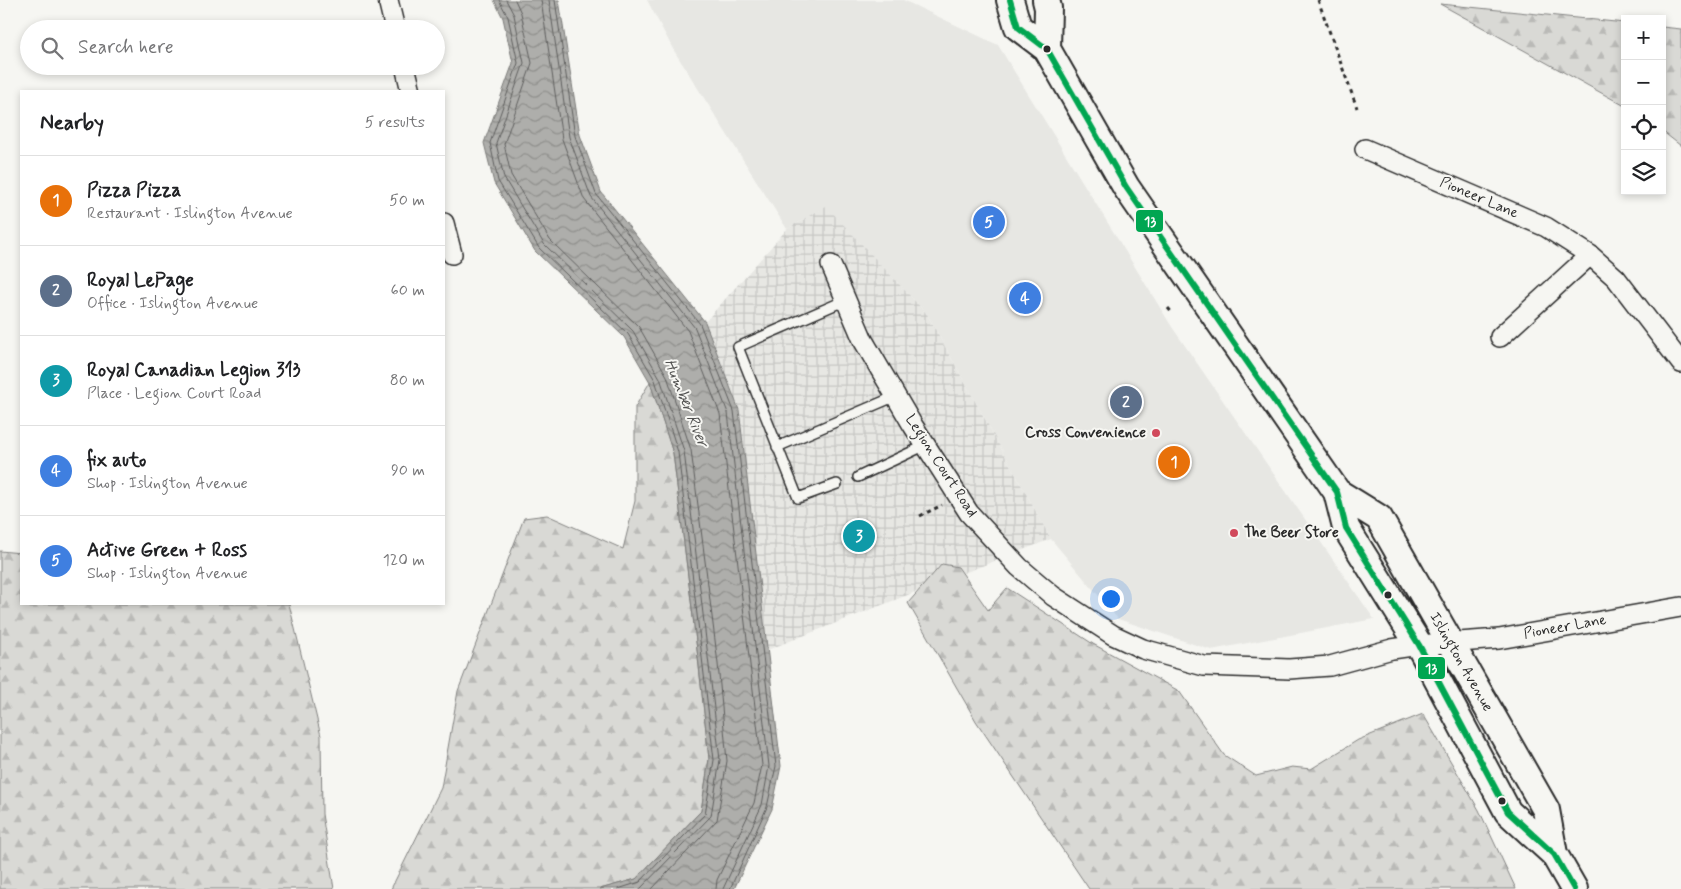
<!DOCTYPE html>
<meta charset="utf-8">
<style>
body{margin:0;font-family:Mynerve,sans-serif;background:#f2f2f2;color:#202124}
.controls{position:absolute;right:15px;top:15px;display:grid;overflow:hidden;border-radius:0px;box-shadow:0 2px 8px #0003}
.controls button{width:45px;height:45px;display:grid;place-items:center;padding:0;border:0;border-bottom:1px solid #e0e0e0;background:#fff;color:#202124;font:25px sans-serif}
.you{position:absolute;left:1110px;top:598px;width:18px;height:18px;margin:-12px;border:4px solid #fff;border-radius:50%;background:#1a73e8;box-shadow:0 0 0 8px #1a73e833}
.badge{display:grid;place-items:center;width:32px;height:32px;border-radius:50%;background:#0f766e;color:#fff;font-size:16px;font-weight:700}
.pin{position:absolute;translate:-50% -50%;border:2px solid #fff;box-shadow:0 1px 5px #0006}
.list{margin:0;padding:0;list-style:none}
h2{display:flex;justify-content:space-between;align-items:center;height:65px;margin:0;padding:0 20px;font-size:21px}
h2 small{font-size:16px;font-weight:400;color:#757577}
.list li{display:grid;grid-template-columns:32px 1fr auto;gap:15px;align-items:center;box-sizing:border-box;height:90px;padding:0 20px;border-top:1px solid #e0e0e0}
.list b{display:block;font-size:19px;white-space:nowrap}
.list p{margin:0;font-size:16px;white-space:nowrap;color:#757577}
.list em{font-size:16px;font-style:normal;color:#757577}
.icon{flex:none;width:28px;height:28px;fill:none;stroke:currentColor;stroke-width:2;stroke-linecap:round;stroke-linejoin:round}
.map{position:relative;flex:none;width:1681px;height:889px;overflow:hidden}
.search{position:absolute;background:#fff;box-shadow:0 2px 8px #0003;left:20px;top:20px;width:425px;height:55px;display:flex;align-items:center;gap:12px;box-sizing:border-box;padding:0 18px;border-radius:28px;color:#757577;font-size:19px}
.panel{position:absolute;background:#fff;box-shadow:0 2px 8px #0003;left:20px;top:90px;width:425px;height:515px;border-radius:0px}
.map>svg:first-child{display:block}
.built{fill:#e7e7e3}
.industrial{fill:url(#industrial-grid)}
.forest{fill:url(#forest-firs);stroke:#828280}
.water{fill:url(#water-waves);stroke:#7a7a78}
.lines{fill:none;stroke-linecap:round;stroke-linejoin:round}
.shore{stroke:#5f5f5e;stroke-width:1}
.service-casing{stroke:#2b2b2b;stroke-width:12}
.minor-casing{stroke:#2b2b2b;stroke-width:22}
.secondary-casing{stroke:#2b2b2b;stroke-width:30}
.path{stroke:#2b2b2b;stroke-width:3;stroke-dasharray:4 4;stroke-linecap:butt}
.service{stroke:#f6f6f2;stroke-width:9}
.minor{stroke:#f6f6f2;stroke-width:19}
.secondary{stroke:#f6f6f2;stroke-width:26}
.bus-1-casing{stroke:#f6f6f2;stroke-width:10}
.bus-1{stroke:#00a651;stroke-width:6}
.bus-dot{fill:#2b2b2b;stroke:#f6f6f2;stroke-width:2}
.poi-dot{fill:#d1495b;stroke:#f6f6f2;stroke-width:2}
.labels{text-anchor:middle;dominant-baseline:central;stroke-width:4;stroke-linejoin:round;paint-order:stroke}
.street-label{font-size:15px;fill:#2b2b2b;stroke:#f6f6f2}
.poi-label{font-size:15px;font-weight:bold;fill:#2b2b2b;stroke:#f6f6f2;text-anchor:end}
.water-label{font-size:16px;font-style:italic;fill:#525251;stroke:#f6f6f2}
.line-badge{stroke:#f6f6f2;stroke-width:2}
.badge-label{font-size:14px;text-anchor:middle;font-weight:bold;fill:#fff}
</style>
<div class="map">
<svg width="1681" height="889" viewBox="0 0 1681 889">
<defs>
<pattern id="industrial-grid" width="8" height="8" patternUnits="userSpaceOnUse" patternTransform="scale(1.25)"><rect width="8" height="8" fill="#e7e7e3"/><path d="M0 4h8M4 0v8" fill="none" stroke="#c6c6c3"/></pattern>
<pattern id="forest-firs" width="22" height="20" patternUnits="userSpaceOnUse" patternTransform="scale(1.25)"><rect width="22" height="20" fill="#d9d9d5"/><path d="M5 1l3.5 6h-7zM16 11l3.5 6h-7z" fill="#babab7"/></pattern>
<pattern id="water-waves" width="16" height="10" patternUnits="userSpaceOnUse" patternTransform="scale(1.25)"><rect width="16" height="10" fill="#aeaeab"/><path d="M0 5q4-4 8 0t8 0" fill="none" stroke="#8e8e8b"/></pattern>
</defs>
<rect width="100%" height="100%" fill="#f6f6f2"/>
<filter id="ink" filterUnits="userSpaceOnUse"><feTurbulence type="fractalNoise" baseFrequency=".02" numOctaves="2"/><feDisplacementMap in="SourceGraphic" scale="10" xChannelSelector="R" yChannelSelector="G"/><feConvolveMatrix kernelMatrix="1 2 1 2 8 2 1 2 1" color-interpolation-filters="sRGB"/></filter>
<g filter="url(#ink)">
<path class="built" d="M647,0h256l95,45 174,282 202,292 -163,31 -93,-31 -67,-80 -124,-225 -101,-107 -39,22 -114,-180z"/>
<path class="industrial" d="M826,206l101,108 124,225 -284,111 -28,-240 -34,-88 82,-93z"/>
<path class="forest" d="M1440,4l185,19v83z
M1662,27l19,2v117l-19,-15z
M650,382l23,71 26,213 10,93 -8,52 -65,68 -36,10h-209l50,-101 17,-97 66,-173 23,-3 76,34 12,-48v-94z
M0,551l21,2v51h268l32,132 1,78 12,75h-334z
M942,564l16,3 30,43 19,-22 86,56 86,47 45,64 32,21 36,-9 19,2 47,-29 65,-26 56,96 37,79h-427l-113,-168 -68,-118z"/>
<path class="water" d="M494,0h65l21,135 21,57 104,130 34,88 42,356 -9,43 -38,80h-134l36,-10 65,-68 8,-52 -10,-93 -26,-213 -23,-71 -26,-45 -89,-86 -41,-68 -10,-40 29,-80 -10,-45z"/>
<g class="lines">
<path class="shore" d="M499,0l9,17 10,46 -28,80 8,38 41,67 89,86 27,46 23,72 36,308 -9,54 -65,68 -22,7
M506,0l8,15 10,48 -28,80 8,35 40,66 89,87 27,47 24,73 36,309 -9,56 -71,73
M515,0l6,13 11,50 -28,81 7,31 39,65 89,87 28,49 24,74 27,214 9,97 -10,59 -65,69
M541,0l21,139 22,60 104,132 32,83 42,351 -8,38 -37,77 -1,9
M549,0l20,137 22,60 104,131 33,85 41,353 -7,39 -39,84
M555,0l20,136 21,58 104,130 34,87 42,355 -9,41 -37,82"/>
<g class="service-casing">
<path id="service" d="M777,447l119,-51
M858,477l68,-32
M837,484l-39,14 -60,-151 108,-47"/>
</g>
<g class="minor-casing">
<path id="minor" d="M388,0l7,29
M405,66l6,25
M1365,149l181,78 44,28 26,23 65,85
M444,223l8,31
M831,265l32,75 49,84 57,89 50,54 34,29 60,39 30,14 61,17 85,3 41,-3 62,-17 27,-4 80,-6 182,-32
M1500,337l90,-82"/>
</g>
<g class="secondary-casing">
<path id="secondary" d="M1010,0l8,27 29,22 79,138 211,305 9,36 73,117 89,167 46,42 20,35
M1046,0l2,8 -1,41
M1337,492l42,26 167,292 8,44"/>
</g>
<path class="path" d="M1318,0l39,108
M1168,308l5,6
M920,516l22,-11"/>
<use href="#service" class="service"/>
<use href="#minor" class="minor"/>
<use href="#secondary" class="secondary"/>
<g class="bus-1-casing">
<path id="bus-1" d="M1010,0l8,27 29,22 79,138 211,305 9,36 73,117 89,167 46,42 20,35"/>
</g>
<use href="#bus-1" class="bus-1"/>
</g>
</g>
<g class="bus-dot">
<circle cx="1047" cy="49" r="4.5"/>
<circle cx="1388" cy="595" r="4.5"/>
<circle cx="1502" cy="801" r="4.5"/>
</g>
<g class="poi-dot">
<circle cx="1156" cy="433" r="5"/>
<circle cx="1234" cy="533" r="5"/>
</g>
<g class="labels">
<g class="street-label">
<text transform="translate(1479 198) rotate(23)">Pioneer Lane</text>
<text transform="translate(941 466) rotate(57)">Legion Court Road</text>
<text transform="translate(1565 627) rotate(-10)">Pioneer Lane</text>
<text transform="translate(1461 662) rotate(60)">Islington Avenue</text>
</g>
<g class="poi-label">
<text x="1146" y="433">Cross Convenience</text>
<text x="1244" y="533" text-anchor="start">The Beer Store</text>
</g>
<g class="water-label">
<text transform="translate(686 403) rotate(68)">Humber River</text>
</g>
</g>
<g class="line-badge">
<rect x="1135" y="209" width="29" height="24" rx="5" fill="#00a651"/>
<rect x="1417" y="656" width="29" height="24" rx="5" fill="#00a651"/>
</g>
<g class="badge-label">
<text x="1150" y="226">13</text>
<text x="1431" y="673">13</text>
</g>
</svg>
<div class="controls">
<button>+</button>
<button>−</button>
<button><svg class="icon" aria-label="locate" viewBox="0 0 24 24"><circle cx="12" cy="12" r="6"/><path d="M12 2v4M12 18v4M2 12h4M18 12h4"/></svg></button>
<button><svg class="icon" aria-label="layers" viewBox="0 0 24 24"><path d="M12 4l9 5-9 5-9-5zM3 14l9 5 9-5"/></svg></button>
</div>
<div class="you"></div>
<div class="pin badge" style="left:1174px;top:462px;background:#e8710a">1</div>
<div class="pin badge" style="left:1126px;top:402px;background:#5c6f8a">2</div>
<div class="pin badge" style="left:859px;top:536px;background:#0f9aa8">3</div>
<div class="pin badge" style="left:1025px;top:298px;background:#3f7fe0">4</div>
<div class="pin badge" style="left:989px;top:222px;background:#3f7fe0">5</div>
<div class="search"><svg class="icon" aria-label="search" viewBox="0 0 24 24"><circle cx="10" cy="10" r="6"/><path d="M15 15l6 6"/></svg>Search here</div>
<section class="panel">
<h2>Nearby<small>5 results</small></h2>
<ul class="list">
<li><span class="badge" style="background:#e8710a">1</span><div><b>Pizza Pizza</b><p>Restaurant · Islington Avenue</p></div><em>50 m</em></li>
<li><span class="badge" style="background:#5c6f8a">2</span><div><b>Royal LePage</b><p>Office · Islington Avenue</p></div><em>60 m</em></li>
<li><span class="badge" style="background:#0f9aa8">3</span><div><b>Royal Canadian Legion 313</b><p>Place · Legion Court Road</p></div><em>80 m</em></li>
<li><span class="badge" style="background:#3f7fe0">4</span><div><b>fix auto</b><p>Shop · Islington Avenue</p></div><em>90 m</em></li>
<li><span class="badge" style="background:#3f7fe0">5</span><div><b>Active Green + Ross</b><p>Shop · Islington Avenue</p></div><em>120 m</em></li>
</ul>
</section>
</div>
